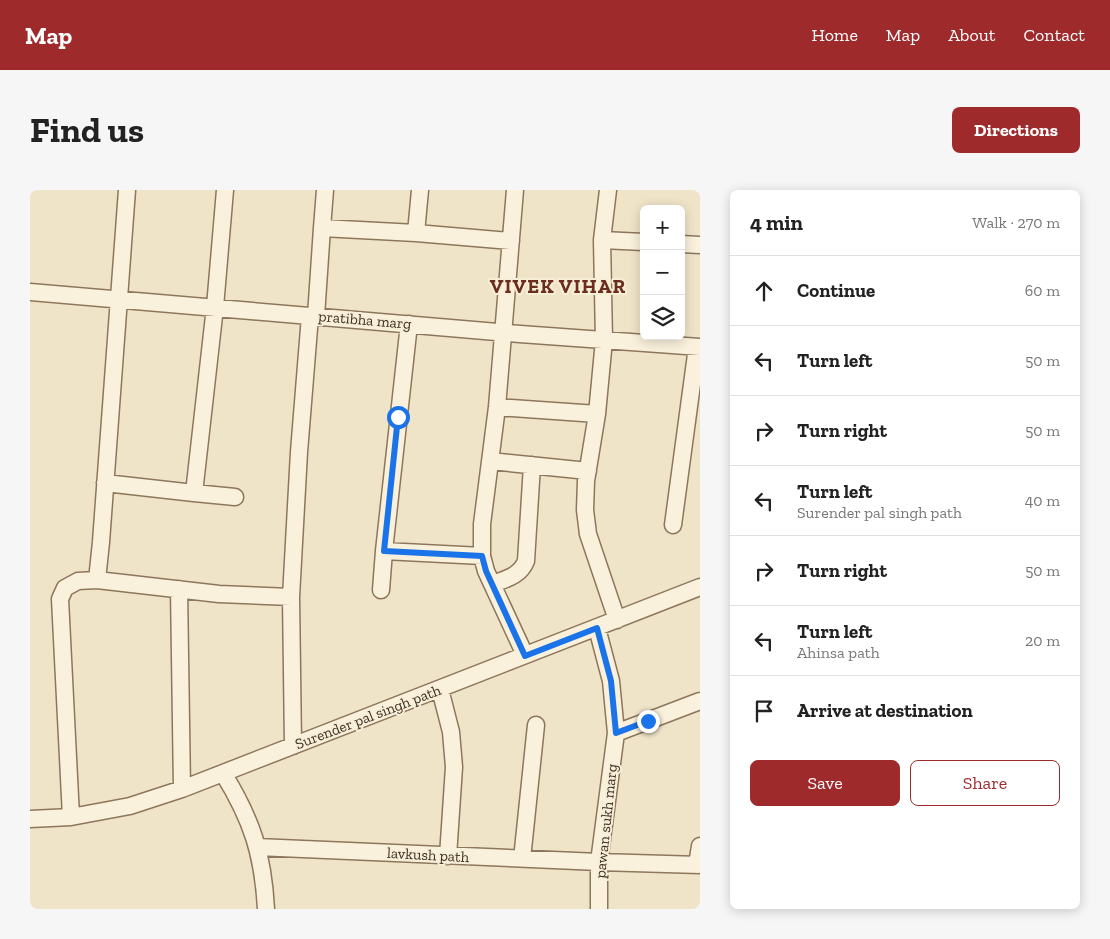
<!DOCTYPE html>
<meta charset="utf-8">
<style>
body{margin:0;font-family:"Zilla Slab",serif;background:#f6f6f6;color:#222}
.controls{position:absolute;right:15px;top:15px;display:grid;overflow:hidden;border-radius:8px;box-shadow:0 2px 12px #0003}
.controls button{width:45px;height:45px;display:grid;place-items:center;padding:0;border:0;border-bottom:1px solid #e0e0e0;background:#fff;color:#222;font:25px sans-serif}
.stop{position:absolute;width:15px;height:15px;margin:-11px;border:4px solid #1a73e8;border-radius:50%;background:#fff}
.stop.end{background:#1a73e8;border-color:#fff;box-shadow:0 1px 5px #0008}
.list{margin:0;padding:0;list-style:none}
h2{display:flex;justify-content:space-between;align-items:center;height:65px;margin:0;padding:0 20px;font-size:21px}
h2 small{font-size:16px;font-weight:400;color:#767676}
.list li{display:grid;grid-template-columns:32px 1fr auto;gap:15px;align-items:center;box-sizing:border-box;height:70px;padding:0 20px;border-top:1px solid #e0e0e0}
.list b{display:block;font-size:19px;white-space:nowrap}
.list p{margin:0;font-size:16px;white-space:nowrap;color:#767676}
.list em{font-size:16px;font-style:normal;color:#767676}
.actions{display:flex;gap:10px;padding:15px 20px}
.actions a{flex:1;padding:11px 0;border:1px solid #9e2a2b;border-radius:8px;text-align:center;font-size:18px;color:#9e2a2b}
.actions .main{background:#9e2a2b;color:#fff}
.icon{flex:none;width:28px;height:28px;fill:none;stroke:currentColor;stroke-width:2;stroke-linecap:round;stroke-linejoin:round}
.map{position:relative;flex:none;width:670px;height:719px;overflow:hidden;border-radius:8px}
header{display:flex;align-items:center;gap:30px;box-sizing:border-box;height:70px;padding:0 25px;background:#9e2a2b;color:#fff}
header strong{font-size:24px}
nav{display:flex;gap:28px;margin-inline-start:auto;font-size:18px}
.intro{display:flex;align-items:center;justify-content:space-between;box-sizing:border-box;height:120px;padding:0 30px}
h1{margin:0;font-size:35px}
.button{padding:12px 22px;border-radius:8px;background:#9e2a2b;color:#fff;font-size:18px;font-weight:700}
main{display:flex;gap:30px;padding:0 30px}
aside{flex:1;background:#fff;border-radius:8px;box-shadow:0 2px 12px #0003}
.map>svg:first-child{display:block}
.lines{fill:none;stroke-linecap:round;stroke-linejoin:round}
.minor-casing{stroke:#8d765c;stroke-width:19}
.minor{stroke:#faf1dc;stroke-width:16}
.route{stroke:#1a73e8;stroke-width:6}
.labels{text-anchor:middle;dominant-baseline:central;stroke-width:4;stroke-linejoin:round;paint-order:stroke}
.street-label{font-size:15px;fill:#3d2e20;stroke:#f7eed8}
.district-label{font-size:20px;font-weight:bold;letter-spacing:1px;fill:#6b2e1e;stroke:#f7eed8}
</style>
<header>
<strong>Map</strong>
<nav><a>Home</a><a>Map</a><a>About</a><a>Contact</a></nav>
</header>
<div class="intro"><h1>Find us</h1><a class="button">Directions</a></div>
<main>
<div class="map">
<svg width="670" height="719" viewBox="0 0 670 719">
<rect width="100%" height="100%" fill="#f0e4c8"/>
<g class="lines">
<g class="minor-casing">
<path id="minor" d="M390,0l-4,43 95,8
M485,0l-18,217 -15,117v32l4,15 39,84
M578,0l-6,50 2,100 -7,74 -11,67 -1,29 3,24 29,86
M292,38l3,-38
M572,50l42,2
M651,54l19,1
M0,102l490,42 180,13
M286,126l6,-88 94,5
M379,134l-25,227 98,5
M467,217l100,7
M460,271l98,10
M75,293l89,10 21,-186 10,-117
M164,303l41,4
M643,335l24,-178
M67,390l122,14 72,3 2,149
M462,394c14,-5 28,-8 34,-23l6,-96
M149,399l3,200
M351,400l3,-39
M261,407l8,-145 11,-136
M567,438l14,53 5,52 -17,129v47
M410,499l11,43 3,35 -6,89
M586,543l84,-32
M193,583c29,47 40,81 43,136
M41,627l-11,-218 5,-11 13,-7 19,-1 4,-38 26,-352
M0,629l41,-2 59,-11 52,-17 518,-202
M227,657l342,15 101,3
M492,669l14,-134
M667,675l3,-19"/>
</g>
<use href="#minor" class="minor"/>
</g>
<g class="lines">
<path class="route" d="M368,227l-14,134 98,5 4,15 39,85 72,-28 14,53 5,52 32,-12"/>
</g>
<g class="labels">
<g class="street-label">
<text transform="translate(335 130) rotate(5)">pratibha marg</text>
<text transform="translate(338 527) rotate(-21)">Surender pal singh path</text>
<text transform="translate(576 631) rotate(-84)">pawan sukh marg</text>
<text transform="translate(398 665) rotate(3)">lavkush path</text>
</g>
<g class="district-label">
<text x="528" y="96">VIVEK VIHAR</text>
</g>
</g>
</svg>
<div class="controls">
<button>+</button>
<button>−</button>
<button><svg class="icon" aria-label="layers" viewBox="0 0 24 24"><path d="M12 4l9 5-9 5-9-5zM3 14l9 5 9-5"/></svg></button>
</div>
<div class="stop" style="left:368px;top:227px"></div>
<div class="stop end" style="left:618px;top:531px"></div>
</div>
<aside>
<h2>4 min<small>Walk · 270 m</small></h2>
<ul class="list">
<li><svg class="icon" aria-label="ahead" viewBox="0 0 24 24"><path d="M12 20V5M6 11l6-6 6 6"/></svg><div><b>Continue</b></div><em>60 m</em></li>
<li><svg class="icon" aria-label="left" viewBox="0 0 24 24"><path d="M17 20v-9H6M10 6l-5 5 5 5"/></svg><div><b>Turn left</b></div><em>50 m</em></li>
<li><svg class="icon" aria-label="right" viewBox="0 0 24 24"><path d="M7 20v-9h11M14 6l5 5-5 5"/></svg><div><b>Turn right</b></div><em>50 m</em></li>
<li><svg class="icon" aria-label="left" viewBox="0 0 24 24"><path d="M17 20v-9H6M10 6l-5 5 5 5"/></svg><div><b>Turn left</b><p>Surender pal singh path</p></div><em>40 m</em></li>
<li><svg class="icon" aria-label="right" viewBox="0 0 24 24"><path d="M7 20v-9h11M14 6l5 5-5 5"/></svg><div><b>Turn right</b></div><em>50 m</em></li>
<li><svg class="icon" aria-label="left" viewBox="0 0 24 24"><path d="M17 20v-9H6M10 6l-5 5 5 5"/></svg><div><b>Turn left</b><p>Ahinsa path</p></div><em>20 m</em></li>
<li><svg class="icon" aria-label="arrive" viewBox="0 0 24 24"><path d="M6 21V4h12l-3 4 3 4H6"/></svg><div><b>Arrive at destination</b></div></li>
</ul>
<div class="actions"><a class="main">Save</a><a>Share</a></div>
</aside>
</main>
